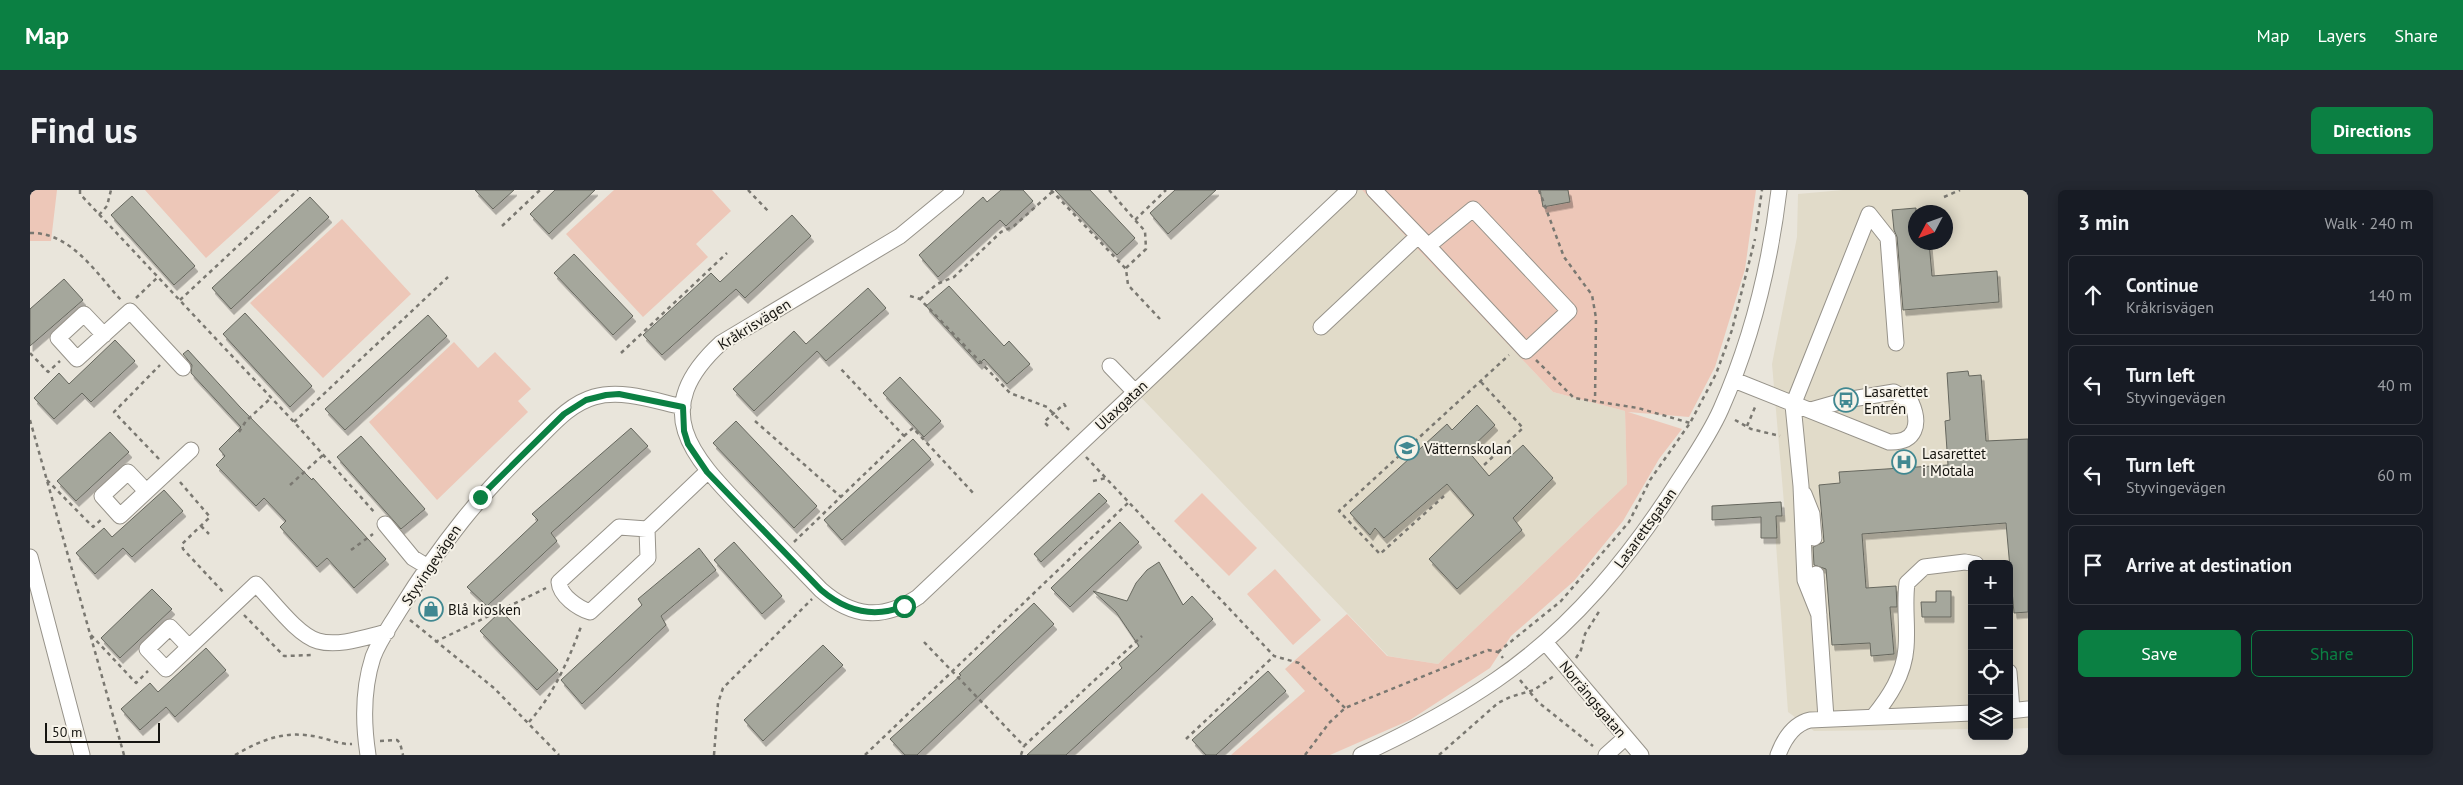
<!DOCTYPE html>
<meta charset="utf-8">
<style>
body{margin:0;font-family:"PT Sans",sans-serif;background:#242831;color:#f1f3f6}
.controls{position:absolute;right:15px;bottom:15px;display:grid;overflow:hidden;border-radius:8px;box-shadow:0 2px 12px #0003}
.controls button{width:45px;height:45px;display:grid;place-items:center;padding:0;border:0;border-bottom:1px solid #363941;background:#171b24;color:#f1f3f6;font:25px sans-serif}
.compass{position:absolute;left:1878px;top:15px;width:45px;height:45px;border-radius:50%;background:#171b24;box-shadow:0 2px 12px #0003;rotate:229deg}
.scale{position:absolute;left:15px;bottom:12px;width:115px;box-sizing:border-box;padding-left:5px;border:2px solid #151410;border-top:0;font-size:14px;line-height:18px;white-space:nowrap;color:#151410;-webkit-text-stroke:4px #f6f2e8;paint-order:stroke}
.stop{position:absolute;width:15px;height:15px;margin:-11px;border:4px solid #0b8043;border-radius:50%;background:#fff}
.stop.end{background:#0b8043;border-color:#fff;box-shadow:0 1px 5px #0008}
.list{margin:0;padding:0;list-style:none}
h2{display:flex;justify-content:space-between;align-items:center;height:65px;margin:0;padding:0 20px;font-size:21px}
h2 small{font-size:16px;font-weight:400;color:#9ea1a6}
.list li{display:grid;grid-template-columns:32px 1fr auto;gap:15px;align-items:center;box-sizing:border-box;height:80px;margin:0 10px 10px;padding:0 10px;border:1px solid #363941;border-radius:8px}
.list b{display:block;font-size:19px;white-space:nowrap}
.list p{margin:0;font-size:16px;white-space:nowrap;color:#9ea1a6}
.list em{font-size:16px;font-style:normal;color:#9ea1a6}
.actions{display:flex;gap:10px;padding:15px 20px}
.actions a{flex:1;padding:11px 0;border:1px solid #0b8043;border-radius:8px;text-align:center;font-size:18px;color:#0b8043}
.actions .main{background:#0b8043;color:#fff}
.icon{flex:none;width:28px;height:28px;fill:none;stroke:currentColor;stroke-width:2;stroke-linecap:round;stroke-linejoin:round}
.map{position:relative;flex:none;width:1998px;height:565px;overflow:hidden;border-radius:8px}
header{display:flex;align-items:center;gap:30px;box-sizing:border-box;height:70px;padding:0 25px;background:#0b8043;color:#fff}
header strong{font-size:24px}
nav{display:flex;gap:28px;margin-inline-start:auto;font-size:18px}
.intro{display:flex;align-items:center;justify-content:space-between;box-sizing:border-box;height:120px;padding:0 30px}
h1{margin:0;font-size:35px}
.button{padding:12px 22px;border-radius:8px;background:#0b8043;color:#fff;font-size:18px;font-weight:700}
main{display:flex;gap:30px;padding:0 30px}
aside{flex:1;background:#171b24;border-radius:8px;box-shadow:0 2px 12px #0003}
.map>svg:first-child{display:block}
.built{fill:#e1dbc9;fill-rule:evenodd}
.green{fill:#edc7b8}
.building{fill:#a5a79c;stroke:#66675e;filter:url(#shadow)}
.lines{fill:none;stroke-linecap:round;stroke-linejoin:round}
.minor-casing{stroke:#97938a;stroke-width:17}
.path{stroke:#7a7871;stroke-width:2.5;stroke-dasharray:4 4;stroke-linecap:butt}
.minor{stroke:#fff;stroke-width:15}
.route{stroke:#0b8043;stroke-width:6}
.labels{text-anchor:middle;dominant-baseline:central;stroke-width:4;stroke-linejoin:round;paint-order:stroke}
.street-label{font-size:15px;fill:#151410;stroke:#f6f2e8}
.poi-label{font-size:15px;fill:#151410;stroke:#f6f2e8;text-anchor:start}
</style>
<header>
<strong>Map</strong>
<nav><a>Map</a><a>Layers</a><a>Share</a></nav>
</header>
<div class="intro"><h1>Find us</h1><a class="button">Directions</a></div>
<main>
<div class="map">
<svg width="1998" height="565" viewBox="0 0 1998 565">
<defs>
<filter id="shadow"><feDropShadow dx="3" dy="5.5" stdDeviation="0" flood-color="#0004"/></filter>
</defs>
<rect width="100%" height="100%" fill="#e9e5db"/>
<path class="built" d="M1317,0h15l191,202 72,19 2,73 -189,180 -50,-8 -254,-266z
M1813,0h185v538l-19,1v-165h-37v165l-158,2 -26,-19 -14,-196 11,-1 -13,-151 25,-127 1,-43zM1886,22h30v30h-30z"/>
<path class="green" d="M0,0h27l-6,51h-21z
M115,0h136l-75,68z
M584,0h98l19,21 -35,33 12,13 -65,60 -77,-83z
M1332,0h394l-11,79 -30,98 -26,50 -61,-5 54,17 -23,30 -36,62 -49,60 -63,55 -21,32 -80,52 -80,35h-99l74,-64 -20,-22 62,-55 40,42 51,8 189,-180 -2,-73 -72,-19z
M312,29l69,75 -88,84 -73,-75z
M424,152l24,26 17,-16 36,37 -13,12 10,11 -91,88 -68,-78z
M1172,303l55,55 -28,28 -55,-55z
M1245,379l46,51 -28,25 -46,-51z"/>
<path class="building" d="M445,0h39l-21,19z
M525,0h40l-46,44 -19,-20z
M971,0h22l10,11 -27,25 -6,-6 -62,57 -19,-22 64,-58 4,5z
M1025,0h35l45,48 -18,17z
M1145,0h41l-48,44 -18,-21z
M1510,0h28l2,12 -27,5z
M102,6l63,70 -21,19 -63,-70z
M280,7l19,20 -98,92 -19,-21z
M1886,18v34h13l3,34 65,-5 2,31 -96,8 -6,-73 -3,-7 -2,-20z
M762,25l19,21 -66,62 -9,-9 -74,66 -19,-20 68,-62 9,9z
M544,64l59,62 -20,19 -59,-62z
M34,89l19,21 -53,46v-37z
M919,96l55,60 5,-5 21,23 -23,20 -23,-25 -5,5 -53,-58z
M838,98l18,20 -60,53 -9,-10 -63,60 -21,-22 61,-58 12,13z
M215,123l67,73 -22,21 -67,-73z
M398,125l19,21 -102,94 -20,-21z
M85,150l20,21 -44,41 -9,-9 -28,26 -20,-21 25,-25 10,11z
M158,160l52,57 72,73 1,-2 73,81 -32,29 -27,-30 -10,9 -37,-40 6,-6 -22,-23 -8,8 -40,-41 9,-9 -6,-7 22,-22 -50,-54 1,-8 -9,-11z
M1938,181l1,5 12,-1 5,66 42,-2v173l-14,1 -8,-90 -144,11 4,54 30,-2 1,21h-7l4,47 -23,2 -1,-13 -38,2 -6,-76 -12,-4 -1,-18 11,-5 -5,-57 21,-2 -1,-11 109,-7 -3,-44 5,-1 -3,-47z
M870,187l41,44 -17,16 -41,-44z
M1447,215l18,20 -27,26 21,25 34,-31 30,33 -40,40 9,12 -65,59 -28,-30 45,-44 -27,-31 -63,54 -9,-10 -5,7 -20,-22 97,-89 5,6z
M706,231l81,85 -23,22 -81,-85z
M601,238l17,18 -97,87 6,8 -70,65 -20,-19 71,-67 -6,-6z
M80,242l19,20 -53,49 -19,-20z
M331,246l64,73 -24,20 -64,-72z
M883,249l18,20 -89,81 -18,-20z
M134,300l19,21 -51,46 -9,-9 -28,26 -19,-21 28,-25 8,9z
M1069,303l8,8 -66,61 -7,-8z
M1751,312l1,14h-6l1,22h-16v-21l-49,3v-14z
M1090,332l19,20 -69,65 -19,-19z
M704,352l48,54 -20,18 -48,-54z
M669,358l17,22 -55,46 5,9 -84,79 -21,-24 81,-75 -4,-6z
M1129,372l24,43 9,-9 21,23 -147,136h-39l95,-87 -3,-4 20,-18 -23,-34 -23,-21 34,10 9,-18 11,-13z
M122,399l20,20 -52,49 -19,-20z
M1906,401h15v26h-29l-1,-15h15z
M1004,413l20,21 -137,131h-12l-15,-16 71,-64 -2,-1z
M471,421l57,59 -21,20 -57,-59z
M793,455l20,20 -80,76 -19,-21z
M176,458l20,22 -51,47 -9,-10 -26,23 -19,-21 29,-26 8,9z
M1238,481l18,20 -70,64h-10l-14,-15z"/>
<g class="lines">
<g class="minor-casing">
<path id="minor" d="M926,0l-56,46 -179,107c-73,67 -30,112 24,168 25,26 51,53 76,79 32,28 62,30 97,7l431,-407
M1344,0l54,56 98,105 43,-40 -96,-102 -45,37
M1291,137l97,-91
M74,145l-20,-21 -26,24 19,21 53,-48 53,57
M1080,176l25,26
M1704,190l155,62c27,1 32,-18 22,-40l-17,-10 -48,8 -35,10
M116,301l-18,-19 -26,24 18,20 71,-66
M1774,304l8,20 2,24
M355,334l28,34 15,9
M617,339l1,29 -58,54c-12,-4 -30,-16 -31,-30l60,-55 28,2 60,-57
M0,367l52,198
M1786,384l10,144
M1789,425l-14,-35 -4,-94 -8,-81 76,-191 19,24 8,105
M1515,452l96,113
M159,457l-19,-20 -23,22 19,20 90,-85c16,16 41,51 62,57 21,6 48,-4 69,-9
M1979,482l3,38
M1979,521l19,-2
M1843,527c16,-20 31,-42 33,-69 2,-22 -2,-43 1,-65l17,-16 41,-5 11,2
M338,565c-5,-32 -5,-67 5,-98 6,-16 17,-31 26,-46 41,-66 82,-118 138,-171 17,-17 33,-36 57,-43 29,-8 61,4 89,10
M1331,565c47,-22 93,-46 135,-75 76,-52 134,-123 183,-200 15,-23 31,-46 42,-71 31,-70 49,-144 58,-219
M1576,565l19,-17
M1748,565c6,-16 15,-31 32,-35l162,-7"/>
</g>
<path class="path" d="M50,0v4l214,228 81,91
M718,0l21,22
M1021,0l75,79 2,16 32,34
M1079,0l26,30 31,-30
M1509,0l25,67 28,38 4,23 -1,84
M1914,7l16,-7
M69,25l8,-9 4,-16
M472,36l38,-36
M1726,41l6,-41
M0,43c41,-1 66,40 91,67
M1096,78l20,-19 -1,-18 -10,-11
M880,106l10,3 90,94 37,14 24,25
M106,108l22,-21
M890,109l17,-15 17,-7 47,-45 13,-6 38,-34
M150,110l118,-110
M0,163l18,19 12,-11
M591,163l106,-100
M1506,170l38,38 64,10 52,15
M1451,192l42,46 -41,39
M0,230l94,335
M1705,230l16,9 29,7
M725,231l86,76
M264,232l154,-145
M1018,236l-4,-4 20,-18 2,3
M1717,236l9,-21
M209,242l7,-11 25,-23
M874,246l9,-8 62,67
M1056,267l188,199 25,7 46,45
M129,269l-45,-47 46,-47
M17,290l46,47 10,-9
M1063,291l13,-3
M150,292l30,35 -28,27 1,5 42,45
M260,295l33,-30
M1414,306l-64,58 -41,-43 170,-156
M171,336l8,8
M764,352l110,-106 -64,-68
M321,360l22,-16
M214,425l40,41 29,-1
M380,430l84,68 65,67
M61,445l45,48 12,-12
M405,452l111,-54
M894,452l100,104 118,-110
M1468,462l63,-51 68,-79 21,-42 40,-57 26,-49 16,-44 23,-91
M1546,468l5,-8 4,-16 15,-24
M1490,490l18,22 55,44
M499,532c25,-28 40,-63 53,-98
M1156,549l88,-83
M350,551l17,-1 3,3 3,12
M205,565c28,-16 50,-25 83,-18 11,2 23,8 34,7
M684,565l4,-52 5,-15 89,-89
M835,565l264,-253
M991,565l3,-9
M1275,565l24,-32 16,-15 143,-58 10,2 5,6
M1409,565l59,-52 12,-6 24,-7 20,-14"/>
<use href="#minor" class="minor"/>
</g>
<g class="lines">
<path class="route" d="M450,307l84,-83 22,-14 20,-5 13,-1 64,13 1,24 4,13 19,28 114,118c25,21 52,29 83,16"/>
</g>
<defs>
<g id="bus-ring" transform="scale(1.25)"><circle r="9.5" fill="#f6f2e8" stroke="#418891" stroke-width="1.5"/><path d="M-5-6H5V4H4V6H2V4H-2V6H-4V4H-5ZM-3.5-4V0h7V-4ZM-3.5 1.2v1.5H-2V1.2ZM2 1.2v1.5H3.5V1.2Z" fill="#418891"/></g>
<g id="school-ring" transform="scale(1.25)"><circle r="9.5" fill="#f6f2e8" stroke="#418891" stroke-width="1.5"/><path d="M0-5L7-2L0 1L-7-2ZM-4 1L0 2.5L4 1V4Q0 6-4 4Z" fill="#418891"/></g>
<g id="hospital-ring" transform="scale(1.25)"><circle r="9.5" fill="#f6f2e8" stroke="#418891" stroke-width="1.5"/><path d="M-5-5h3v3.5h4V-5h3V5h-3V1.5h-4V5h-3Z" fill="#418891"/></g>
<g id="shop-ring" transform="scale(1.25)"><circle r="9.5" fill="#f6f2e8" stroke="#418891" stroke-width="1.5"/><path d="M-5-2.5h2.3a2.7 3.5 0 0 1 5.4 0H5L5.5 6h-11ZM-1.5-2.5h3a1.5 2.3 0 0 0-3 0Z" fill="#418891"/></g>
</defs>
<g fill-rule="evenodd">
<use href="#bus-ring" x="1816" y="210"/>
<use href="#school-ring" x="1377" y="258"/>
<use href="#hospital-ring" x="1874" y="272"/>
<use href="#shop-ring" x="401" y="419"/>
</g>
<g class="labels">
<g class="street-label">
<text transform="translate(724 134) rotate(-32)">Kråkrisvägen</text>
<text transform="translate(1091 215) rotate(-43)">Ulaxgatan</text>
<text transform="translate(1615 338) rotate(-54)">Lasarettsgatan</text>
<text transform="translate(401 375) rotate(-56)">Styvingevägen</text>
<text transform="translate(1563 509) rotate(50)">Norrängsgatan</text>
</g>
<g class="poi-label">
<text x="1834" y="201">Lasarettet<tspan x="1834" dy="17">Entrén</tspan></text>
<text x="1394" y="258">Vätternskolan</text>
<text x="1892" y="263">Lasarettet<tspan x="1892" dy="17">i Motala</tspan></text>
<text x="418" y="419">Blå kiosken</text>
</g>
</g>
</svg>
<div class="controls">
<button>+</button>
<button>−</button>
<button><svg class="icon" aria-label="locate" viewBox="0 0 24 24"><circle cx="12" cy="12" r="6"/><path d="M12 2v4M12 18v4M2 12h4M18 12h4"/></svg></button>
<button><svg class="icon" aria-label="layers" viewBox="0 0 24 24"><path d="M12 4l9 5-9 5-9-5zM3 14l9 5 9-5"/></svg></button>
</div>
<svg class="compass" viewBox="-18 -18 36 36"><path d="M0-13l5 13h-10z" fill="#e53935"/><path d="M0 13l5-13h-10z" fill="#9ea1a6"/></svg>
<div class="scale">50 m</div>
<div class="stop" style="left:874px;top:416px"></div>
<div class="stop end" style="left:450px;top:307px"></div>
</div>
<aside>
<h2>3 min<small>Walk · 240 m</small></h2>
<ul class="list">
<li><svg class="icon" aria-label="ahead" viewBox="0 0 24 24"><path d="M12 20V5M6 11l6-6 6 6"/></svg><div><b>Continue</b><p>Kråkrisvägen</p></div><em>140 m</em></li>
<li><svg class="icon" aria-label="left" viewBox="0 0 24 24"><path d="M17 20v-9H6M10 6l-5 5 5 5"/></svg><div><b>Turn left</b><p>Styvingevägen</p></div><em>40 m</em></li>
<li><svg class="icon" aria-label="left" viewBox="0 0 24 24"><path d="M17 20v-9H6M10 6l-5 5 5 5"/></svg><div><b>Turn left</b><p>Styvingevägen</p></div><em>60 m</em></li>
<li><svg class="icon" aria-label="arrive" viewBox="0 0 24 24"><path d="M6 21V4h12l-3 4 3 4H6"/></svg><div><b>Arrive at destination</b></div></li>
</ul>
<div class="actions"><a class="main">Save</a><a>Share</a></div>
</aside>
</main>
